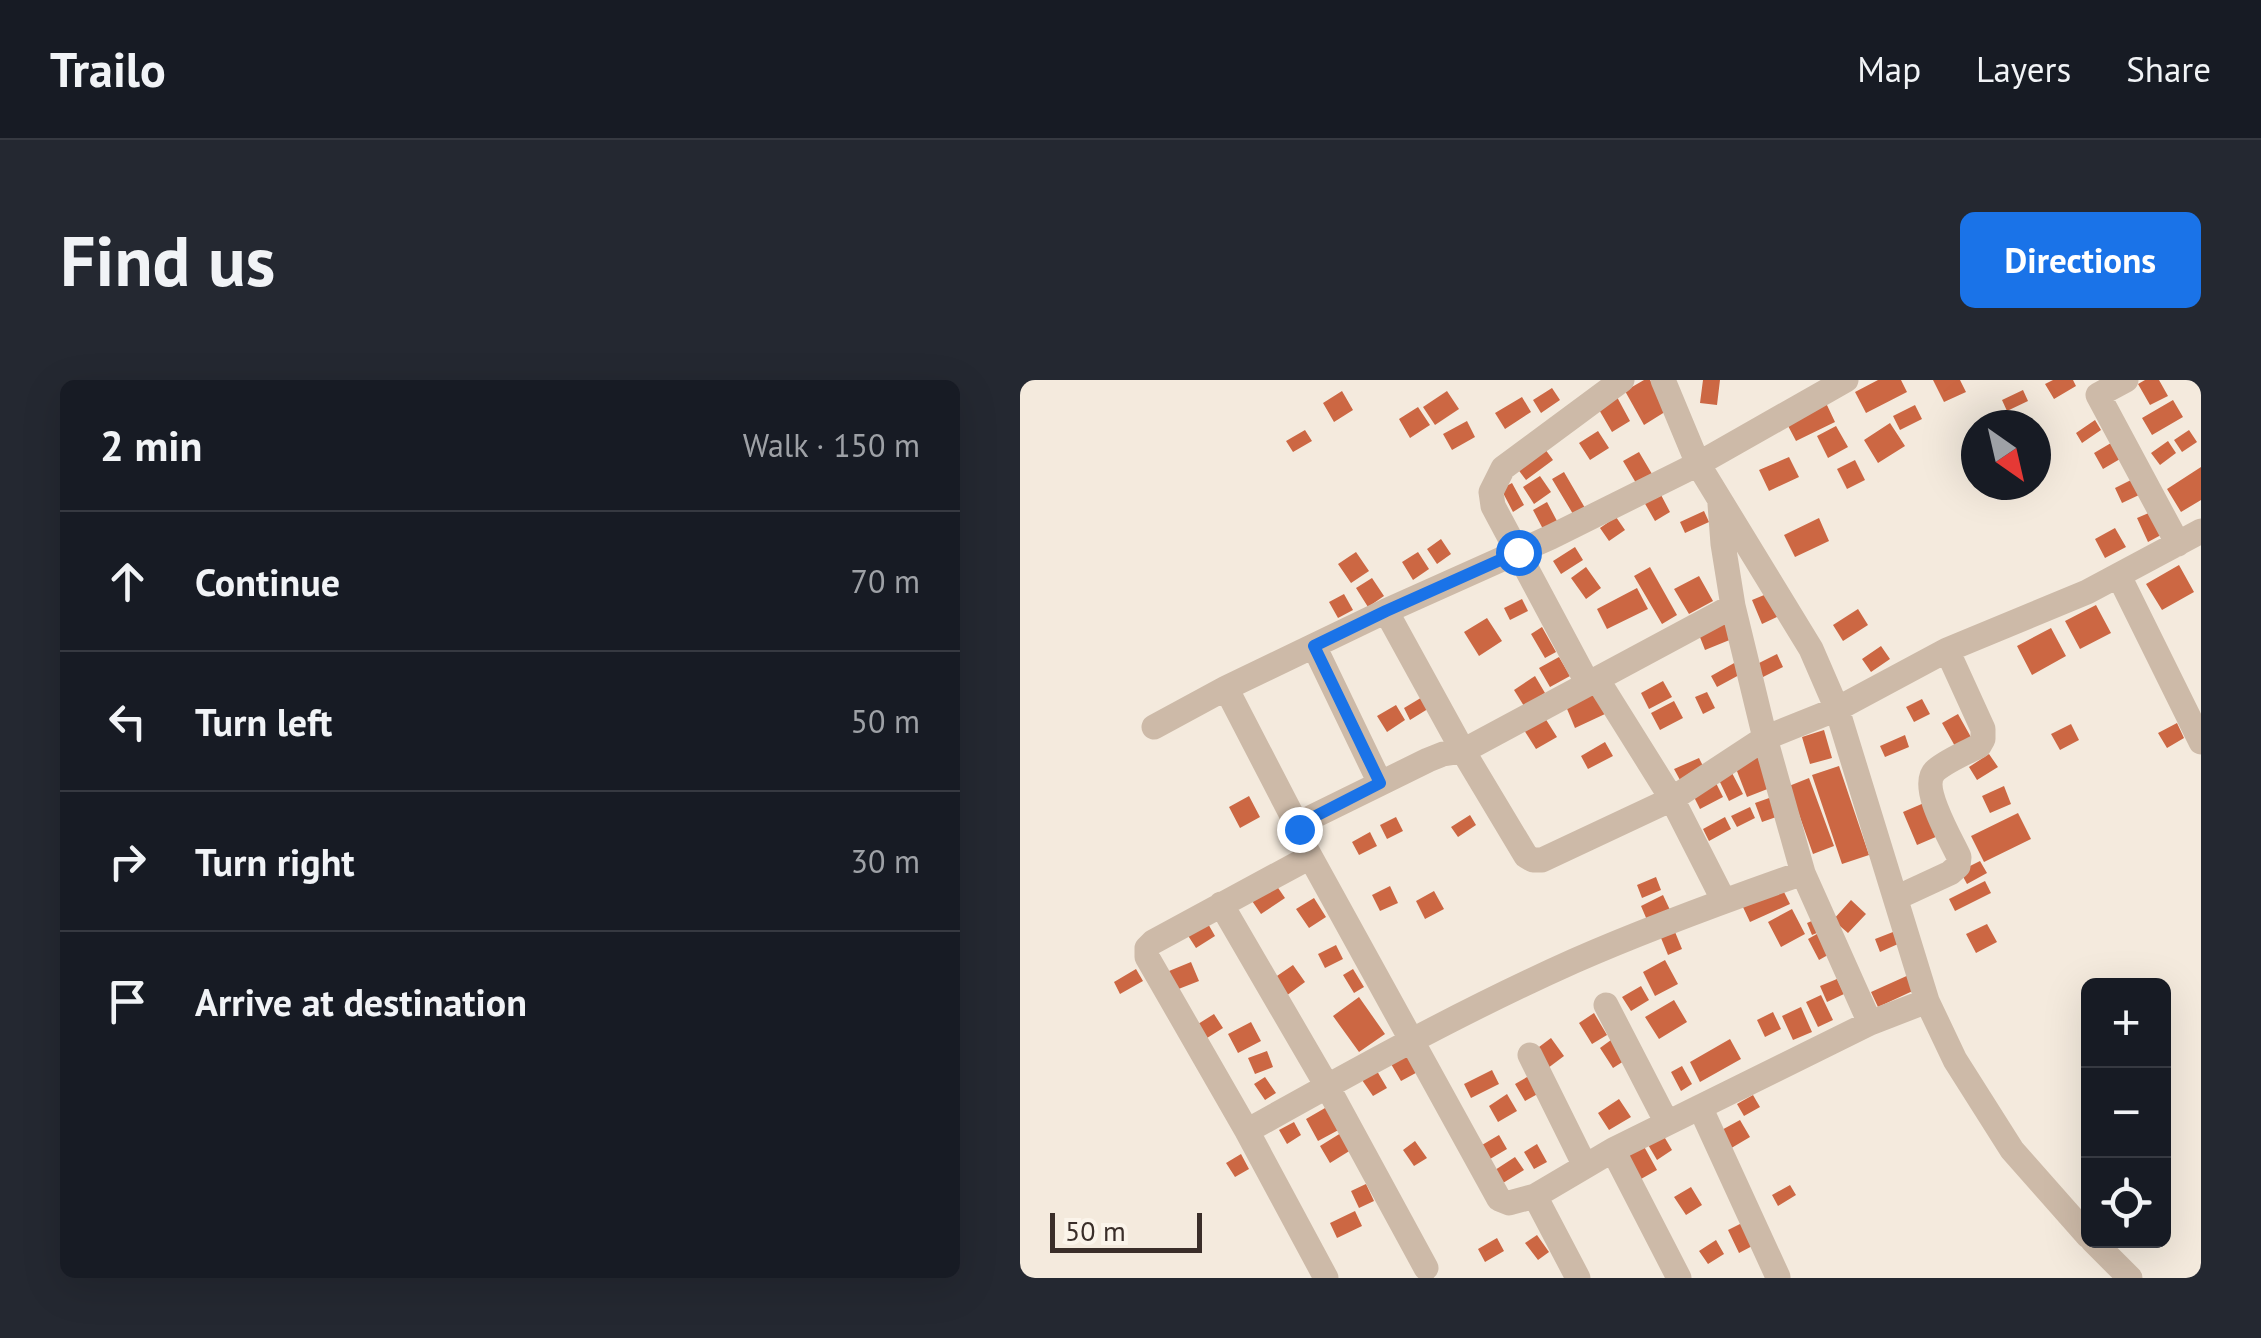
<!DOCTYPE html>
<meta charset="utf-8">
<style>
body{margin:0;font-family:"PT Sans",sans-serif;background:#242831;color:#f1f3f6}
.controls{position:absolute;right:30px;bottom:30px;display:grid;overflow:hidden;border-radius:15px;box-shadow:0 10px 40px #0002}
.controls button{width:90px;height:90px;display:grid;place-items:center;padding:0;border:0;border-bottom:2px solid #363941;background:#171b24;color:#f1f3f6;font:50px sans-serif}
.compass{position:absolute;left:941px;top:30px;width:90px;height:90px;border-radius:50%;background:#171b24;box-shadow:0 10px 40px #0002;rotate:146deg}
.scale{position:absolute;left:30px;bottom:25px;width:152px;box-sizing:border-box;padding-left:10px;border:5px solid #3a2e29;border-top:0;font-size:28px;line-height:35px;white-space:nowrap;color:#3a2e29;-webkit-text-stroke:8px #fbf4ea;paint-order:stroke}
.stop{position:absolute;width:30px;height:30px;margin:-22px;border:8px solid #1a73e8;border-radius:50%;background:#fff}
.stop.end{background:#1a73e8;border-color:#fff;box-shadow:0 2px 10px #0008}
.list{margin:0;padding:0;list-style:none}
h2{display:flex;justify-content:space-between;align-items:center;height:130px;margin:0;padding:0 40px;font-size:42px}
h2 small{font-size:32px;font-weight:400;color:#9ea1a6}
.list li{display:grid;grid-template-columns:65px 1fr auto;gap:30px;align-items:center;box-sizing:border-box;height:140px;padding:0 40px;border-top:2px solid #363941}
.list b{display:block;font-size:38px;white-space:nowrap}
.list em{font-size:32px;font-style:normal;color:#9ea1a6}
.icon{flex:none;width:55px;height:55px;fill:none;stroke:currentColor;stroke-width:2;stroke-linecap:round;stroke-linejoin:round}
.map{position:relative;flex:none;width:1181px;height:898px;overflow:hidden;border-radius:15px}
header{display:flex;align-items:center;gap:60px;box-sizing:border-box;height:140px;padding:0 50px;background:#171b24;border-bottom:2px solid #363941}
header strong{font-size:48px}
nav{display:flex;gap:55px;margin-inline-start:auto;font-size:35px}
.intro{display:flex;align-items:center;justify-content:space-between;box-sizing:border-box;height:240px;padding:0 60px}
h1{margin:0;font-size:70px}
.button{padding:25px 45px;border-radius:15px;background:#1a73e8;color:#fff;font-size:35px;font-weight:700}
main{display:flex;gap:60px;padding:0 60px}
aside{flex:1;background:#171b24;border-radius:15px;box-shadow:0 10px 40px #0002}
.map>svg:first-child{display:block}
.building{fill:#cc6743}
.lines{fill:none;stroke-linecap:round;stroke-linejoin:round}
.minor{stroke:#cdbaa8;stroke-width:25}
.route{stroke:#1a73e8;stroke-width:12}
</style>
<header>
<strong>Trailo</strong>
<nav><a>Map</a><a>Layers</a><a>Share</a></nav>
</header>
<div class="intro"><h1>Find us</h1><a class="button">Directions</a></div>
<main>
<aside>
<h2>2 min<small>Walk · 150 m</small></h2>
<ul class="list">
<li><svg class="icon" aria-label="ahead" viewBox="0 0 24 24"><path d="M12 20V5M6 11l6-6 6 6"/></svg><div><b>Continue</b></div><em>70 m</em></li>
<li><svg class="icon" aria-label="left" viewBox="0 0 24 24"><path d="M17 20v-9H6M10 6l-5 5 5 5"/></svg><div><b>Turn left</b></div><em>50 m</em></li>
<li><svg class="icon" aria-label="right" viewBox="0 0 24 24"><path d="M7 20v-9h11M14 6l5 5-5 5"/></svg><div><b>Turn right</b></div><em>30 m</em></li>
<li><svg class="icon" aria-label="arrive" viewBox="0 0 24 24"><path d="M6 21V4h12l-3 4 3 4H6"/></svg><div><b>Arrive at destination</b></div></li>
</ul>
</aside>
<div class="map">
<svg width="1181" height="898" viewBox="0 0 1181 898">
<rect width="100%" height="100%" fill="#f4eadd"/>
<path class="building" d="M624 0H630L648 30 624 45 605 11Z
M683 0H700L697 25 680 23Z
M858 0H881L887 12 846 33 835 12Z
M913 0H940L946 12 924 22Z
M1033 0H1053L1056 6 1034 19 1025 4Z
M1125 0H1139L1148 16 1130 25 1118 4Z
M532 8 540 20 521 33 513 20Z
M1003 10 1008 21 987 31 982 20Z
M322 11 333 30 314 42 303 23Z
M427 11 439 29 415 45 403 27Z
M502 17 511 32 485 49 475 33Z
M597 17 610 41 592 52 578 28Z
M1153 20 1163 37 1132 55 1122 38Z
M806 23 815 42 776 61 766 42Z
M895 25 902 39 880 50 873 36Z
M398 27 410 45 390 58 379 39Z
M1075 40 1081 50 1062 63 1056 53Z
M447 41 455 57 432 70 423 54Z
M870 43 885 66 858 83 844 60Z
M816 46 828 67 808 78 797 56Z
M285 50 292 61 273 72 266 61Z
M1169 50 1177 62 1162 72 1154 60Z
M578 51 589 68 570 80 559 63Z
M1148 61 1156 73 1140 85 1131 73Z
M1091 63 1100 79 1083 89 1074 73Z
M525 69 533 80 506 100 497 88Z
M619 72 632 94 616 103 603 81Z
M769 77 779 97 749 111 739 90Z
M835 80 845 100 827 109 817 89Z
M1181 87V120L1161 132 1147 109Z
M544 92 565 128 553 134 532 99Z
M520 96 531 112 514 124 503 107Z
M1111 100 1119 115 1102 123 1095 108Z
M492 103 504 125 493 132 481 109Z
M640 113 650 132 635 141 624 122Z
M527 122 537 141 523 149 513 130Z
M684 131 689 142 665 153 660 142Z
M1131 132 1141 155 1128 162 1117 138Z
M596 137 605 150 589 161 580 148Z
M799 138 809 161 775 177 764 155Z
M1095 148 1106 167 1085 178 1075 159Z
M421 159 431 174 417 184 407 169Z
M555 167 563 180 541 194 533 181Z
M336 172 349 191 331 203 318 184Z
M398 172 409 189 393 200 382 182Z
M1159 185 1174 212 1142 230 1126 204Z
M566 187 581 208 566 219 551 198Z
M630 187 657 235 642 244 614 196Z
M679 196 693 221 669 234 654 209Z
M352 198 364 216 348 227 336 208Z
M617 208 628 229 587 249 577 229Z
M749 213 759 236 742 244 732 220Z
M324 214 333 230 318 238 309 222Z
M502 219 508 231 490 240 484 228Z
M1076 225 1091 253 1060 269 1045 241Z
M838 229 848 245 823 261 813 245Z
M467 238 482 261 459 276 444 252Z
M706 241 712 259 685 270 678 252Z
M522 247 536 272 525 278 511 254Z
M1031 248 1046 276 1012 295 997 266Z
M861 266 870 279 851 292 842 279Z
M757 274 763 287 743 297 737 284Z
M539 277 550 296 530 307 519 288Z
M716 282 721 294 697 307 691 296Z
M515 296 525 313 504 326 494 310Z
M643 301 652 317 629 329 621 313Z
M574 311 585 334 555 348 545 324Z
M687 312 695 328 683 334 675 317Z
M404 316 411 327 390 340 384 328Z
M902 319 910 334 894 342 886 327Z
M654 321 663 338 640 350 631 333Z
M376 325 385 340 367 352 357 336Z
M938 334 952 359 936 368 922 343Z
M525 338 537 357 516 369 504 350Z
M1157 343 1164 358 1147 368 1138 353Z
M1051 344 1059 360 1040 370 1031 354Z
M804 350 812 378 790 384 782 357Z
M885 355 889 367 865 377 860 366Z
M585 362 593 376 568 389 561 376Z
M969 374 978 387 957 400 949 387Z
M738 377 750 408 727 417 715 386Z
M679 378 684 388 660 400 654 389Z
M819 386 849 475 822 484 792 395Z
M712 393 723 414 709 421 699 400Z
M789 398 814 466 793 474 769 406Z
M694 399 703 417 680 429 671 411Z
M984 406 991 424 970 433 962 416Z
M229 416 240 437 220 448 209 427Z
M752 417 759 436 742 442 735 423Z
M904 423 918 456 897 465 883 432Z
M730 427 735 438 717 447 711 436Z
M998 433 1011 459 964 482 951 456Z
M450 435 456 445 438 457 431 447Z
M376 437 383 451 367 459 360 445Z
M705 437 711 449 689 461 683 449Z
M350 452 357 466 339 475 332 462Z
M960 481 967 493 947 504 940 491Z
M636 497 641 510 622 518 617 505Z
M965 501 971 513 935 531 929 519Z
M254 502 265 518 241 534 230 518Z
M370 506 378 523 360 531 352 515Z
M761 506 770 524 730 542 722 525Z
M414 511 424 529 405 539 396 521Z
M643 515 650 530 627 540 621 526Z
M294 518 306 537 289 548 276 529Z
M831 520 846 534 828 553 813 540Z
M772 529 785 554 761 567 748 542Z
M799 538 815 571 799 580 788 559 804 550 792 555 787 543Z
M187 542 195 556 176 568 167 554Z
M967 544 977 562 956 573 946 554Z
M653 547 662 569 648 575 639 553Z
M873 552 878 564 860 572 855 559Z
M316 565 323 579 305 588 298 574Z
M645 580 658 604 635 616 623 592Z
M171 582 179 601 156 610 149 591Z
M273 585 285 602 266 616 254 598Z
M116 589 123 601 100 614 94 602Z
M333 589 344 607 334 613 323 595Z
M891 594 897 609 858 627 851 612Z
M817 599 824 614 807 622 800 606Z
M621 606 629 620 611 631 602 617Z
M801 615 813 640 798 647 786 622Z
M339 617 365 654 339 672 313 636Z
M654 620 667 642 639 659 625 637Z
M781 627 792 652 773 660 762 636Z
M753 632 761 649 745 657 737 640Z
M574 633 587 655 572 664 559 643Z
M194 634 203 648 187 658 178 644Z
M231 642 241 661 218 673 208 654Z
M531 658 544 676 528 688 515 670Z
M710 659 721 679 680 702 670 682Z
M591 660 604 681 593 688 580 668Z
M247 671 253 687 235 694 228 678Z
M396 671 405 688 381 701 371 684Z
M662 686 672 704 661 711 651 692Z
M472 690 479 704 451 718 444 704Z
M357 691 367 708 353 716 342 700Z
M514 693 523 711 505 721 495 704Z
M245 697 256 713 245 720 234 704Z
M487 714 497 731 478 742 469 726Z
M733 715 740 727 724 736 717 724Z
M599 719 611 737 589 750 578 733Z
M312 724 324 747 298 761 286 739Z
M720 740 730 757 708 770 698 752Z
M274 742 281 755 267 764 259 750Z
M321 753 331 770 310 783 300 766Z
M642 753 652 770 637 780 627 763Z
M479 755 487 769 470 779 462 765Z
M395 761 407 778 394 786 383 770Z
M621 761 637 790 621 799 605 769Z
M517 764 527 782 514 789 504 772Z
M221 774 229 789 215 797 206 783Z
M495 777 504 790 483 803 475 790Z
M346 804 354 821 339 828 331 811Z
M770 805 776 815 758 826 752 815Z
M671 807 682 825 666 835 654 817Z
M335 831 342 846 317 858 310 843Z
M724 842 736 864 719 873 708 850Z
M517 855 529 872 518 880 505 863Z
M477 858 484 871 465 882 458 869Z
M696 860 704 874 688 884 679 871Z"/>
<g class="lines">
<path class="minor" d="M643 0 678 84 791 269 817 329 907 621 935 680 992 770 1068 856
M1106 0 1078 15 1158 164
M700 124 703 164 713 226 745 358 783 493 850 643
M1099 196 1181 362
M713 226 443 371 423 374 408 380 284 441 279 449 280 458 479 819 489 823 515 816 593 770 850 643 907 621
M366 231 443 371 506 476 513 480H522L652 419 745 358 817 329 927 270 1067 212 1181 151
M294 266 360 403
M577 299 652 419 704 521
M568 304 473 126 471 112 483 88 602 0
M206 308 279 449
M134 347 206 308 366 231 531 157 678 84 826 0
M290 477 133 562 127 568V577L227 751 306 898
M876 518 930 493 938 486 939 477C931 459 898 405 916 390 928 380 945 373 959 366L963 359V349L927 270
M201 524 307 706 406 888
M586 625 647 743
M510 675 565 786
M680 727 758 897
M227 751C334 691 442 631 554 581 629 548 706 520 783 493
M593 770 659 898
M515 816 558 898
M1073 861 1110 898"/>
</g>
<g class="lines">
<path class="route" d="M279 449 284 442 360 403 294 266 366 231 498 172"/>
</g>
</svg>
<div class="controls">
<button>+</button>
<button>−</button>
<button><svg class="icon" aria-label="locate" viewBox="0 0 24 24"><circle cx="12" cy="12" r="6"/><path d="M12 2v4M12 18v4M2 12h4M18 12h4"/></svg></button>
</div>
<svg class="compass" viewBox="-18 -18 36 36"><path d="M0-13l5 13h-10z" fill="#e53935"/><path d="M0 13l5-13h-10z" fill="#9ea1a6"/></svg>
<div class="scale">50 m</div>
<div class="stop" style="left:498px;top:172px"></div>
<div class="stop end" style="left:279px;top:449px"></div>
</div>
</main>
